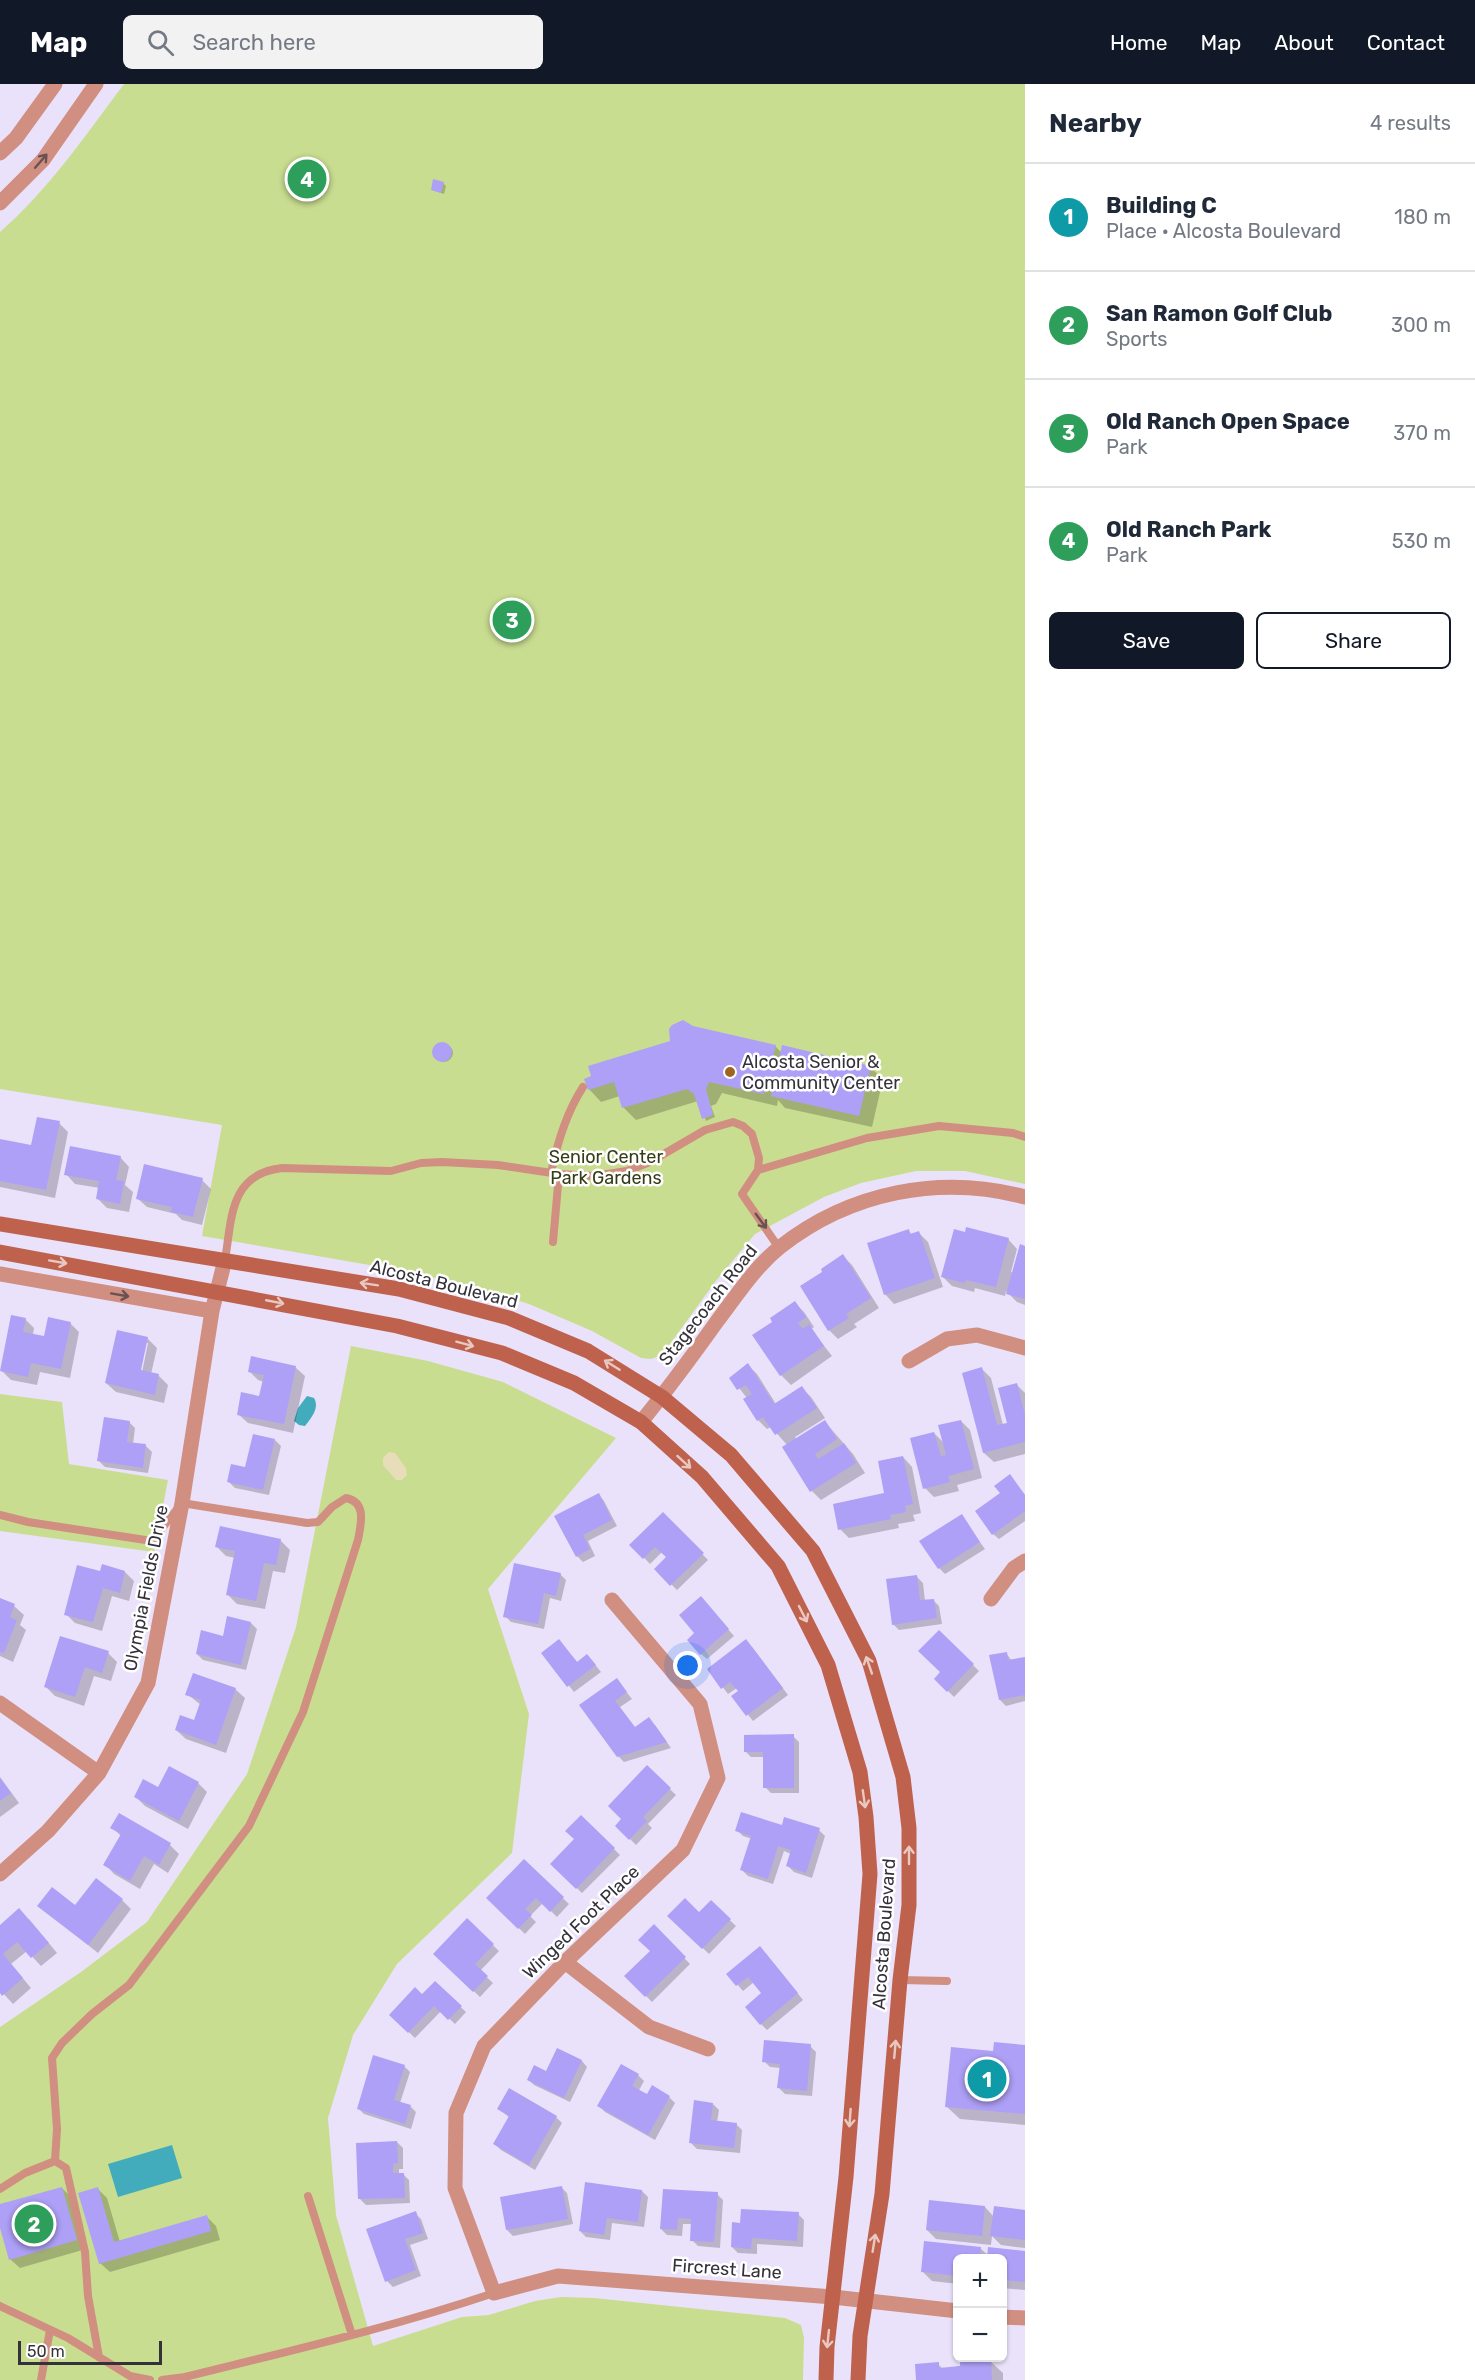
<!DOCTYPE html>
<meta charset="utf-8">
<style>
body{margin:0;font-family:Rubik,sans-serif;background:#f2f2f3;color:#1f2937}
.controls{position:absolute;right:18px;bottom:18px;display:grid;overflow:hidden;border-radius:9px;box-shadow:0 2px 4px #0004}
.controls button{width:54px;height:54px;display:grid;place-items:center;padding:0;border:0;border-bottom:2px solid #e0e1e3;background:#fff;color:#1f2937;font:30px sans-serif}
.scale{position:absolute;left:18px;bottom:15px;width:144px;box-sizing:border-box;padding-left:6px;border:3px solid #34313a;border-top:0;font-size:16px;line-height:21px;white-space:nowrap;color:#34313a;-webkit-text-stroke:4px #fff;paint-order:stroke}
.you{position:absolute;left:688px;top:1582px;width:21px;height:21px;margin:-15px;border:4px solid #fff;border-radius:50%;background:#1a73e8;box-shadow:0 0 0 9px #1a73e833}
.badge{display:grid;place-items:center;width:39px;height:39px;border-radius:50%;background:#111827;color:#fff;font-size:20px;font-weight:700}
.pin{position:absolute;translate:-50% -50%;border:3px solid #fff;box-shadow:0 2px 6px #0006}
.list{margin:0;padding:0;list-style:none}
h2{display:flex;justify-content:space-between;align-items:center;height:78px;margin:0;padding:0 24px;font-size:26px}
h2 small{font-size:20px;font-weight:400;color:#747a83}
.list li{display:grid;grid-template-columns:39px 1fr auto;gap:18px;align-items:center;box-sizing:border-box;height:108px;padding:0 24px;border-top:2px solid #e0e1e3}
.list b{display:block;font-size:22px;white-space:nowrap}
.list p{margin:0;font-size:20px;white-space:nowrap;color:#747a83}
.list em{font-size:20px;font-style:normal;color:#747a83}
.actions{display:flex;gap:12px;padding:18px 24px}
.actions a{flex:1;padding:14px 0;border:2px solid #111827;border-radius:9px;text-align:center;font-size:21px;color:#111827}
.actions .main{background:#111827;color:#fff}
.icon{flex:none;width:33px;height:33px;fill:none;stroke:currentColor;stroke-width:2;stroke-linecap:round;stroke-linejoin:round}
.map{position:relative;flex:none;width:1025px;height:2296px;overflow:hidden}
header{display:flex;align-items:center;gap:36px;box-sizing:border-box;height:84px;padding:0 30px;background:#111827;color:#fff}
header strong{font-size:28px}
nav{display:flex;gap:33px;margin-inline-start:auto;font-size:21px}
.search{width:420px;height:54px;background:#f2f2f3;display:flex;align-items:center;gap:15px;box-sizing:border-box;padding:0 21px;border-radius:9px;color:#747a83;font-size:22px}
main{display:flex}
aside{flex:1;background:#fff}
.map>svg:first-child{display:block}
.green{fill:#c9dd90}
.sand{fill:#e7ddb8}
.water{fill:#42abbc}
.shadow{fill:#0003;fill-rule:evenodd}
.building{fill:#aea0f6}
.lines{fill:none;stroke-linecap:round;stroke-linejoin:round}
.service{stroke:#d08f80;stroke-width:8}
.minor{stroke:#d08f80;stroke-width:15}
.tertiary{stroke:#d08f80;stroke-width:15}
.secondary{stroke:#bf624d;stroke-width:15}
.oneway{stroke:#6b5252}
.oneway2{stroke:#e9c8c1}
.poi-dot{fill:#9d6521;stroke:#fff;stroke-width:2}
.labels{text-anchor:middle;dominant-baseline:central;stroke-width:5;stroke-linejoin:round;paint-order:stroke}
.poi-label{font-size:18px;fill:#34313a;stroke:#fff;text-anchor:start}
.park-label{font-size:18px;fill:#343d15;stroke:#fff}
.street-label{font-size:18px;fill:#34313a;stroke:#fff}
</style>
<header>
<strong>Map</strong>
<div class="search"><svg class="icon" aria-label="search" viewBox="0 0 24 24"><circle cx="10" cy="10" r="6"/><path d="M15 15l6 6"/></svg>Search here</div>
<nav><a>Home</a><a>Map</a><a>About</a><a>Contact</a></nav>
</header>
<main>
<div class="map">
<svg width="1025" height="2296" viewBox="0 0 1025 2296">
<rect width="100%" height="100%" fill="#eae2fa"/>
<path class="green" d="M124 0H1025V1100L965 1087H916L861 1099 824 1113 755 1150 715 1198 662 1271 651 1275 641 1274 592 1247 529 1220 471 1202 404 1187 202 1152 222 1041 0 1005V148C49 105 85 52 124 0Z
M351 1262 428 1277 503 1298 616 1354 488 1505 529 1630 512 1769 397 1880 353 1951 328 2034 336 2131 373 2262 462 2233 489 2231 535 2217 561 2213 594 2214 785 2234 801 2241 804 2254 803 2296H0V1943L81 1888 147 1838 247 1690 296 1543Z
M0 1310 62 1318 69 1380 168 1396 154 1468 0 1447Z"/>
<path class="sand" d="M389 1368 395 1369 406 1384 407 1391 402 1396H396L383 1381V1374Z"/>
<path class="water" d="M307 1312 314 1314C320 1324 311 1334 305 1342L299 1341 294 1337 298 1324Z
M172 2061 182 2094 118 2113 108 2080Z"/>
<path class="shadow" d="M443 99 446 102 444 110 432 106Z
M693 944 775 962 782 969 870 983 883 995 872 1043 785 1024 778 1016 777 1022 722 1009 716 1020 711 1022 715 1033 706 1037 698 1017 636 1036 624 1024 620 1012 601 1018 589 1005Z
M435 969a9 9 0 1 1 18 0a9 9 0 1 1-18 0Z
M59 1039 68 1048 55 1114 0 1103V1056L33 1063Z
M120 1073 129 1083 125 1101 133 1108 129 1128 107 1124 98 1115 100 1104 75 1100 66 1090Z
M202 1096 211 1105 202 1141 182 1136 176 1130 147 1123 137 1114Z
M909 1147 912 1151 919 1149 928 1158 943 1203 894 1220 885 1210Z
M1008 1155 1017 1165 1011 1188 1014 1189 1025 1163V1221L1017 1218 1006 1207 1005 1212 975 1204 974 1208 952 1202 943 1193Z
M843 1172 852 1181 879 1224 854 1240 857 1243 838 1255 829 1246 824 1188Z
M795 1219 804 1228 814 1243 811 1245 832 1272 791 1301 781 1291 754 1252 774 1238Z
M25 1235 34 1244 33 1251 45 1254 70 1239 79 1248 70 1294 40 1288 37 1301 11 1296 2 1287Z
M147 1254 157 1264 151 1290 158 1291 168 1301 164 1319 116 1308 106 1299ZM145 1259H148L141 1293H138Z
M747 1280 757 1290 776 1320 802 1304 811 1313 825 1334 795 1353 797 1356 825 1338 853 1370 865 1389 821 1416 812 1407 784 1364 788 1362 771 1343 767 1345 758 1336 747 1314 731 1294Z
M295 1283 305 1292 293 1349 248 1339 238 1330 260 1314 264 1298 258 1296 249 1287Z
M982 1285 991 1294 1003 1341 1009 1340 1017 1301 1025 1309V1370L994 1378 984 1369Z
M961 1337 970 1346 982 1394 957 1401 959 1407 934 1413 925 1404 934 1349 945 1360Z
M129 1338 135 1344 133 1360 146 1362 152 1368 148 1389 105 1383 99 1377Z
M275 1356 281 1362 269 1411 235 1404 229 1398 247 1385Z
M903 1373 912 1383 921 1429 913 1431 915 1437 898 1440 899 1444 849 1454 840 1445 886 1410Z
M1010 1392 1025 1411V1437L999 1455 993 1450 1002 1410Z
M599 1411 604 1417 617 1442 588 1457 595 1472 583 1478 577 1472 556 1432Z
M663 1430 708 1476 677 1506 656 1485 668 1473 662 1468 650 1480 632 1461Z
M961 1432 985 1465 945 1490 939 1484Z
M280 1456 290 1466 285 1489 273 1487 265 1525 237 1520 227 1510 235 1474 226 1472 217 1463Z
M125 1488 134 1497 129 1517 112 1512 102 1547 75 1539 66 1530 101 1489Z
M560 1490 566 1496 561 1517 550 1514 544 1545 511 1538 505 1532Z
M917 1493 923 1499 925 1517 933 1516 939 1522 942 1540 899 1546 893 1540Z
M0 1516 14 1522 24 1531 20 1541 26 1546 13 1578 0 1572Z
M706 1520 734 1552 707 1575 701 1570 696 1549Z
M251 1539 257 1545 246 1586 203 1576 197 1570Z
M939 1548 979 1587 954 1613 936 1595 942 1588Z
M559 1557 578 1579 593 1578 601 1588 574 1608 543 1569Z
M752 1563 788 1611 753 1637 733 1612 740 1607 737 1604 728 1610 709 1585Z
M108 1569 117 1578 111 1597 94 1592 84 1622 55 1612 46 1603Z
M1006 1569 1012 1577 1025 1574V1617L1006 1622 1000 1616Z
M617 1596 632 1615 620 1623 636 1645 655 1641 671 1664 624 1678 618 1672 581 1622Z
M235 1605 245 1614 226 1669 186 1655 176 1646 195 1638 201 1621 187 1610Z
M793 1652 799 1658V1709H771L765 1703V1673H751L745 1667Z
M647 1683 676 1711 648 1740 652 1744 636 1761 617 1742 623 1735Z
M0 1693 19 1719 0 1733Z
M198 1699 207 1708 188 1745 145 1722 136 1713 159 1705Z
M119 1731 170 1761 179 1770 168 1789 154 1780 140 1805 114 1790 105 1780 121 1752 112 1743Z
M582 1733 620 1771 582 1809 552 1780 576 1755Z
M783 1743 819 1746 825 1752 812 1794 794 1788 788 1782 791 1770 784 1767 773 1800 748 1792 742 1786 752 1755 743 1752 737 1746Z
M524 1777 569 1820 557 1833 543 1819 530 1832 536 1838 525 1850 488 1814Z
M122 1816 131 1825 98 1869 39 1822 75 1823Z
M711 1818 736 1842 709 1870 670 1832 699 1830Z
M29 1835 57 1869 41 1882 27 1867 11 1880 31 1904 13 1920 0 1906V1843Z
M467 1836 499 1867 480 1887 493 1899 480 1913 435 1870Z
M654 1842 690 1880 652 1918 626 1892 652 1867Z
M766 1870 803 1916 767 1946 761 1940 763 1909 754 1898 743 1907 728 1890Z
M435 1899 466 1928 455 1940 441 1927 415 1954 391 1931 422 1912Z
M810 1962 816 1968 812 2012 785 2010 779 2004 781 1984 770 1983 764 1977Z
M1025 1962V2041L960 2035 947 2023 995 1969Z
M582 1977 587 1983 570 2018 534 2001 528 1995Z
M404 1982 410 1988 400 2019 410 2022 416 2028 411 2045 364 2030 358 2024Z
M638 1991 644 1997 638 2008 647 2012 669 2013 675 2019 655 2056 605 2028 599 2022Z
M510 2006 556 2033 562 2039 535 2086 501 2066 495 2060 510 2034 499 2025Z
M713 2020 719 2026 717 2038 736 2040 742 2046 740 2069 697 2065 691 2059Z
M397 2058 403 2064V2085H399V2090H403L409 2096 410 2119 366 2121 360 2115Z
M561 2103 567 2109 573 2140 513 2152 507 2146Z
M62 2104 71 2113 86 2165 20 2184 10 2175 0 2139V2122Z
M98 2105 107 2114 120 2158 206 2132 216 2142 220 2156 110 2188 100 2179Z
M664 2106 717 2110 723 2116 720 2164 698 2162 692 2156 693 2140H683L682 2152 667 2151 661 2145Z
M642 2107 648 2113 644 2143 612 2139 610 2156 586 2153 580 2147Z
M985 2123 994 2133 1025 2127V2164L1001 2161 992 2152 991 2161 936 2155 927 2146Z
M415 2129 421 2135 428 2155 410 2161 421 2192 393 2203 387 2197Z
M798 2130 804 2136 803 2163 757 2160V2170L738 2169 732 2163 742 2141Z
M980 2164 989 2172 1025 2168V2206L1002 2204V2174H958V2200L932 2197 923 2188Z
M990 2277 1003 2289V2296H917L938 2280 943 2285Z"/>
<path class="building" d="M433 95 444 98 441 109 431 106Z
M683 936 693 942 776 961 773 973 779 975 782 961 871 982 859 1032 771 1012 774 1000 767 998 764 1010 709 998 706 1005 713 1031 702 1035 694 1010 687 1005 622 1024 614 998 588 1006 584 995 591 992 588 982 670 957 669 945 672 941Z
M432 968a10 10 0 1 1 20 0a10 10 0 1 1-20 0Z
M37 1033 60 1037 46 1106 0 1097V1055L31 1061Z
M70 1062 121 1072 116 1096 124 1097 120 1120 96 1115 99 1097 64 1091Z
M144 1080 203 1094 193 1133 171 1128 172 1123 136 1115Z
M966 1143 1009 1154 996 1203 966 1196 964 1199 941 1193 954 1145 965 1148Z
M909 1145 910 1150 919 1147 935 1194 884 1211 867 1159Z
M1020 1160 1025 1162V1215L1006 1210Z
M843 1170 871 1214 846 1230 849 1234 828 1247 800 1202 822 1188 821 1185Z
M795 1217 806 1233 798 1239 803 1245 809 1240 824 1262 780 1292 752 1251 772 1238 770 1234Z
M11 1231 26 1234 23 1248 44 1252 48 1233 71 1238 61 1285 31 1279 28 1293 0 1287Z
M117 1246 148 1253 141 1286 159 1290 155 1311 105 1299Z
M251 1272 296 1282 284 1340 237 1331 241 1308 259 1312 264 1291 248 1288Z
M748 1279 774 1320 802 1302 817 1324 775 1351 763 1333 757 1337 743 1315 752 1310 746 1301 737 1306 729 1294Z
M982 1283 997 1341 1007 1339 998 1304 1017 1299 1025 1331V1358L983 1369 962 1289Z
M104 1333 130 1337 127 1358 146 1360 143 1384 97 1377Z
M825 1336 837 1355 815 1370 818 1375 844 1359 856 1379 810 1408 782 1363Z
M961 1336 974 1385 948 1392 950 1398 923 1405 910 1354 934 1348 941 1372 946 1371 938 1341Z
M253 1350 275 1355 263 1406 227 1398 231 1380 245 1383Z
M903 1372 913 1420 905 1422 906 1428 890 1431 891 1435 838 1446 833 1420 884 1409 878 1377Z
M1010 1390 1025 1411V1427L992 1451 975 1427 1000 1409 994 1402Z
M599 1409 612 1436 583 1451 590 1465 576 1473 554 1432Z
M663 1428 704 1469 670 1502 654 1485 666 1473 655 1463 643 1475 629 1461Z
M962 1430 980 1458 938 1485 919 1457Z
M220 1442 281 1455 276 1481 264 1479 256 1517 226 1511 235 1467 215 1463Z
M514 1479 561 1489 556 1512 544 1509 538 1540 503 1533Z
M102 1480 125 1487 120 1509 103 1504 93 1538 64 1531 77 1481 100 1487Z
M917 1491 920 1516 934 1515 937 1534 892 1541 886 1495Z
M701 1512 729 1545 700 1571 687 1556 694 1549 679 1531Z
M0 1514 15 1520 10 1533 17 1536 4 1569 0 1568Z
M227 1532 251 1538 241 1581 196 1570 201 1546 223 1552Z
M939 1546 974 1580 947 1608 934 1595 940 1588 918 1567Z
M60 1552 109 1567 102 1589 85 1583 75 1613 44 1603Z
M559 1555 577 1578 587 1570 596 1581 567 1603 541 1569Z
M746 1555 783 1604 746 1632 731 1612 738 1607 730 1598 721 1605 707 1585Z
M1007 1568 1008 1576 1025 1573V1611L999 1616 989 1571Z
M193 1589 236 1604 216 1661 175 1646 180 1631 194 1636 201 1616 185 1611Z
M617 1594 627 1608 615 1617 635 1643 649 1633 667 1658 617 1673 579 1621Z
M794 1650V1704H763V1668H744V1651Z
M647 1681 671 1704 643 1733 647 1737 629 1756 615 1742 621 1735 608 1722Z
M169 1682 199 1698 179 1737 134 1713 143 1695 158 1703Z
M0 1694 11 1709 0 1717Z
M741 1728 782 1741 784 1733 820 1744 806 1789 786 1782 791 1766 778 1762 768 1795 740 1786 751 1752 735 1747Z
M119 1729 171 1759 159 1781 144 1772 130 1797 103 1781 121 1750 110 1744Z
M581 1731 615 1764 576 1805 550 1780 574 1755 565 1747Z
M524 1775 564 1813 550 1828 536 1814 525 1825 532 1831 518 1845 486 1814Z
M96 1794 123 1815 88 1861 37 1822 52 1803 75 1821Z
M685 1814 699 1828 711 1816 731 1835 702 1865 667 1832Z
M19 1824 49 1859 31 1874 17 1858 3 1870 23 1894 2 1912 0 1909V1841Z
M467 1834 494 1860 475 1880 488 1892 473 1908 433 1870Z
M654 1840 686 1873 645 1913 624 1892 650 1867 638 1856Z
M760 1862 798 1909 760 1941 745 1923 761 1909 748 1893 736 1902 726 1890Z
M435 1897 462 1922 448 1936 434 1922 408 1949 389 1931 415 1903 422 1910Z
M764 1956 811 1960 807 2007 777 2004 780 1980 762 1978Z
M994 1958 1025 1961V2030L945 2023 951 1963 993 1967Z
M557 1964 582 1976 564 2014 527 1996 534 1981 546 1987Z
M373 1971 405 1981 394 2016 411 2021 405 2040 357 2025Z
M621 1980 639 1990 632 2002 647 2010 652 2001 670 2012 648 2051 597 2022Z
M509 2004 557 2032 529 2081 493 2060 509 2032 497 2025Z
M694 2016 713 2019 711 2036 737 2039 734 2064 689 2059Z
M397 2057 398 2079 393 2080V2089H404L405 2114 358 2115 356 2059Z
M585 2098 642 2106 638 2138 607 2134 604 2151 579 2147Z
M562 2102 568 2135 506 2146 500 2113Z
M62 2103 77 2156 9 2176 0 2144V2120Z
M98 2103 114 2158 207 2131 211 2147 99 2180 78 2109Z
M663 2105 718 2108 714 2158 690 2157 691 2135 678 2134 677 2146 660 2145Z
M929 2116 985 2122 982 2152 926 2146Z
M994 2122 1025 2126V2156L990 2152Z
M741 2125 799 2128 797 2157 752 2154 751 2165 731 2163 732 2138 740 2139Z
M416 2127 423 2149 405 2155 416 2186 385 2198 366 2145Z
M924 2157 981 2163 980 2174H958V2192L921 2188Z
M988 2163 1025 2167V2198L1002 2196V2174H987Z
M991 2275 992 2296H916L915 2280 939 2278V2284L960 2282V2278Z"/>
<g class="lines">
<path class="service" d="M758 1086 867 1054 939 1042 1013 1049 1025 1053
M551 1089C557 1060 566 1029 583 1003
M553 1158 559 1090
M225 1176C232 1135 229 1090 282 1084L391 1087 421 1079 442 1078 498 1081 559 1090 594 1092 627 1087 650 1078 705 1046 733 1038 743 1042 752 1050 759 1074 758 1086 742 1110 779 1164
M0 1431 28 1438 152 1457 182 1419 307 1439 318 1438 332 1423 346 1414C367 1418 361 1440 358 1456L303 1628 249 1742 129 1901 92 1930 62 1959 52 1974 57 2045 55 2077
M900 1896 947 1897
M0 2105 25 2089 55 2077 66 2084 85 2168 88 2212 99 2273
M308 2112 352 2251
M0 2222 68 2254 130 2292 150 2296
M41 2296 50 2246
M162 2296 185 2293C289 2267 393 2243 494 2209"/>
<path class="minor" d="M0 1190 212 1227
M909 1277 947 1255 977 1251 1025 1264
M641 1338C668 1305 693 1271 718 1236 737 1211 755 1183 780 1163 850 1108 940 1090 1025 1113
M991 1515 1014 1484 1025 1477
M612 1516 700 1620 718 1694 683 1766 565 1878 484 1962 456 2029 455 2104 494 2209 558 2192 833 2213 958 2227
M0 1619 99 1689
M0 1790 48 1747 99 1689 148 1599 182 1419 212 1227 225 1176
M565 1878 649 1943 708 1965
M1002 2233 1025 2234"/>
<path class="tertiary" d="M0 69 16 54 55 0
M0 119 43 76 96 0"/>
<path class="secondary" d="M0 1140 399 1205 509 1234 588 1267 662 1313 731 1371 813 1467 869 1577 903 1693 909 1744V1821L900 1896 882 2110 860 2252 858 2296
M0 1168 397 1242 502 1269 574 1299 641 1338 702 1393 778 1482 828 1581 860 1688 866 1733 870 1790 846 2093 827 2263 826 2296"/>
</g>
<defs><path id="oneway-shaft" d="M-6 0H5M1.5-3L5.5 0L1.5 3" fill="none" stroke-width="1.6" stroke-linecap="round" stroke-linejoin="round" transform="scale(1.5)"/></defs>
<g class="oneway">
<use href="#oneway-shaft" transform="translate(41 77) rotate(-49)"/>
<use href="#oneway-shaft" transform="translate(761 1137) rotate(54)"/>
<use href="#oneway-shaft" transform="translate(120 1211) rotate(10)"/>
</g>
<g class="oneway2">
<use href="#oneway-shaft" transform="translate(58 1178) rotate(10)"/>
<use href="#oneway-shaft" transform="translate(369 1200) rotate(-171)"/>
<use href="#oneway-shaft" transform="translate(275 1218) rotate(11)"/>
<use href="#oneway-shaft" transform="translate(465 1260) rotate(15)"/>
<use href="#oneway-shaft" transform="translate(612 1281) rotate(-148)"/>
<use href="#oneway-shaft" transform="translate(684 1378) rotate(42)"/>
<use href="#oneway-shaft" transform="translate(803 1530) rotate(63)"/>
<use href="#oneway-shaft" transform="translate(869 1581) rotate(-109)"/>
<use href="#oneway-shaft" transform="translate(864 1715) rotate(82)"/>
<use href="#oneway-shaft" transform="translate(909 1771) rotate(-90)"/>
<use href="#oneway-shaft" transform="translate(895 1965) rotate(-85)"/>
<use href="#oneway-shaft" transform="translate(850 2034) rotate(94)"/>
<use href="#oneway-shaft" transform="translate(874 2159) rotate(-81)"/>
<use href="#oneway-shaft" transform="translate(828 2255) rotate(96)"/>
</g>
<circle class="poi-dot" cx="730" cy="988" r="6"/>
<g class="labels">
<g class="poi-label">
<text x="742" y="978">Alcosta Senior &amp;<tspan x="742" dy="21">Community Center</tspan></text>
</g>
<g class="park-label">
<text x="606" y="1073">Senior Center<tspan x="606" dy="21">Park Gardens</tspan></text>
</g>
<g class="street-label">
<text transform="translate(444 1200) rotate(14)">Alcosta Boulevard</text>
<text transform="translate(708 1221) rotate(-52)">Stagecoach Road</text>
<text transform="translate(146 1504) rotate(-79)">Olympia Fields Drive</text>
<text transform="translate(581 1838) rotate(-44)">Winged Foot Place</text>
<text transform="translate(884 1850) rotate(-86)">Alcosta Boulevard</text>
<text transform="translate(727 2185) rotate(4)">Fircrest Lane</text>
</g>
</g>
</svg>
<div class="controls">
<button>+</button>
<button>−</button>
</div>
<div class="scale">50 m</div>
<div class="you"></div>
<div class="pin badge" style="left:987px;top:1995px;background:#0f9aa8">1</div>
<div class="pin badge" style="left:34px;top:2140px;background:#2e9e5b">2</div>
<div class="pin badge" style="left:512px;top:536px;background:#2e9e5b">3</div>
<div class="pin badge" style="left:307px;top:95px;background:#2e9e5b">4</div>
</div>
<aside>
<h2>Nearby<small>4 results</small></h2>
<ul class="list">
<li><span class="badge" style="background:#0f9aa8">1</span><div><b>Building C</b><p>Place · Alcosta Boulevard</p></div><em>180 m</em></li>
<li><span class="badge" style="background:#2e9e5b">2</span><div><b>San Ramon Golf Club</b><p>Sports</p></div><em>300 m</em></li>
<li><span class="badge" style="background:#2e9e5b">3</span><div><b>Old Ranch Open Space</b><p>Park</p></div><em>370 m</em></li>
<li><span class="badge" style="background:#2e9e5b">4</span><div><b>Old Ranch Park</b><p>Park</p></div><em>530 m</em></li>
</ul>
<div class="actions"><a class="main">Save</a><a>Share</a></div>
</aside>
</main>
